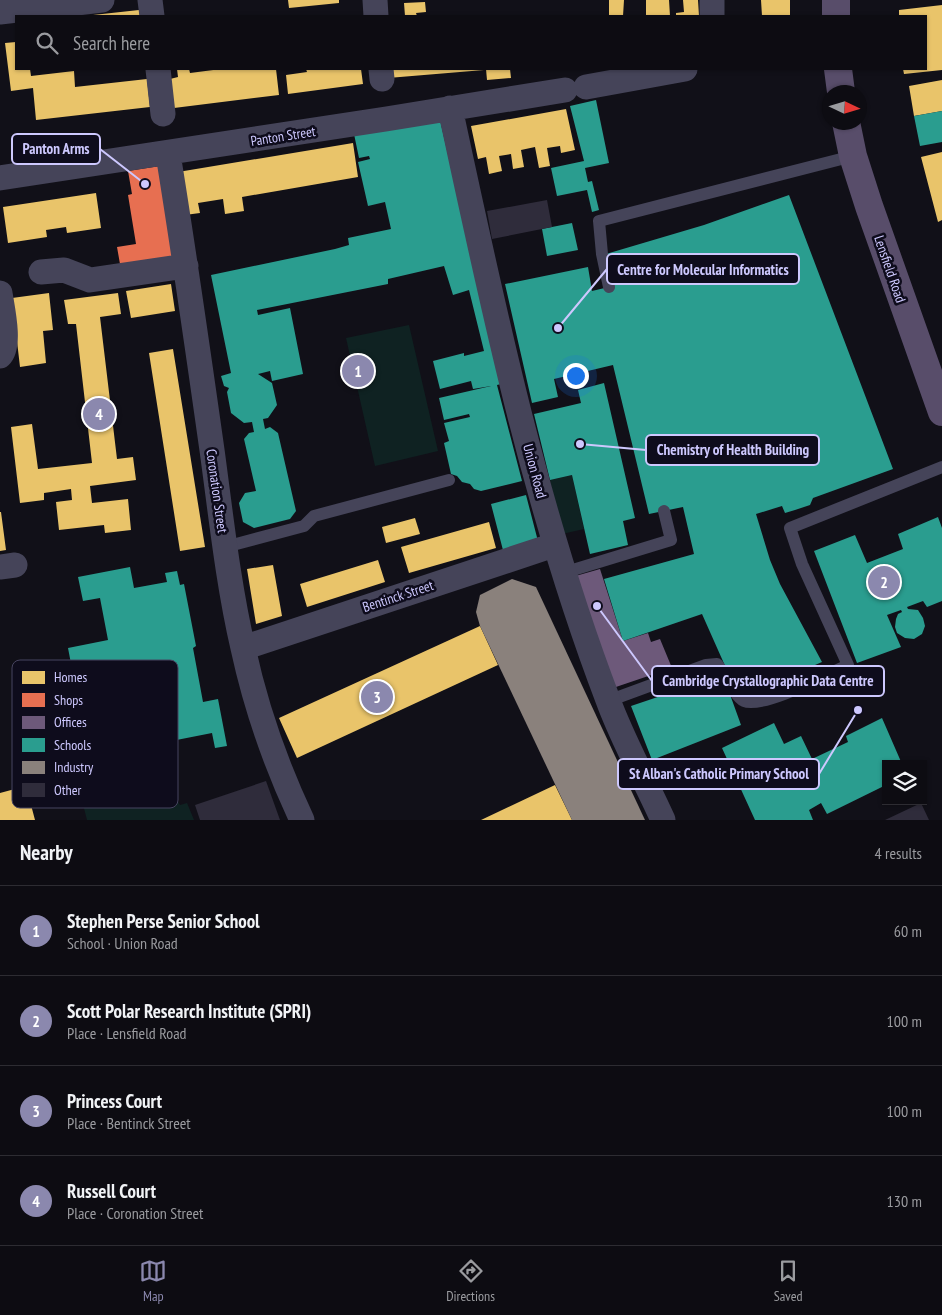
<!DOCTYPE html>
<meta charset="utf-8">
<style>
body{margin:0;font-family:"PT Sans Narrow",sans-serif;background:#1b1a20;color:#f1f3f6}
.controls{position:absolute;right:15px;bottom:15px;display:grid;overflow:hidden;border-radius:0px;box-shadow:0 1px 4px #0004}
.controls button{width:45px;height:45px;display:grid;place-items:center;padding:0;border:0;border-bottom:1px solid #2d2c32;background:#0d0c12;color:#f1f3f6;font:25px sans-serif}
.compass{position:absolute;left:822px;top:85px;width:45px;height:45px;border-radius:50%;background:#0d0c12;box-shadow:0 1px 4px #0004;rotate:94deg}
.you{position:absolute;left:575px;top:375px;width:18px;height:18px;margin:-12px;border:4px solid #fff;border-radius:50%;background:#1a73e8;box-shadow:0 0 0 8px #1a73e833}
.badge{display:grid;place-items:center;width:32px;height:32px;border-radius:50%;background:#8b88ae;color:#fff;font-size:16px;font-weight:700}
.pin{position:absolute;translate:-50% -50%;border:2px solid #fff;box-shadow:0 1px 5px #0006}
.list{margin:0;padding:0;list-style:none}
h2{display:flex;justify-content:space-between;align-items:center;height:65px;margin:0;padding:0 20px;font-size:21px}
h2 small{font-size:16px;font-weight:400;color:#9a9b9f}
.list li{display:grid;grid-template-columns:32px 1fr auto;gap:15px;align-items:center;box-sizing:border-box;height:90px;padding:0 20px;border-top:1px solid #2d2c32}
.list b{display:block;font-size:19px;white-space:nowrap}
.list p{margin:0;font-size:16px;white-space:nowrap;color:#9a9b9f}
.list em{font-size:16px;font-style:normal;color:#9a9b9f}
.icon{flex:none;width:28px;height:28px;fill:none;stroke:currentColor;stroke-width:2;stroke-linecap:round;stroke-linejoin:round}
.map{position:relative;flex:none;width:942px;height:820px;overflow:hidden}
.search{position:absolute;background:#0d0c12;box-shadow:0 1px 4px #0004;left:15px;right:15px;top:15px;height:55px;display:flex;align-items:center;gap:12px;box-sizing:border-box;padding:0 18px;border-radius:0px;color:#9a9b9f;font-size:19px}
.sheet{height:425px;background:#0d0c12}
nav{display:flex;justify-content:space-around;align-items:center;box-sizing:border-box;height:70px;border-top:1px solid #2d2c32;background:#0d0c12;font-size:14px;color:#9a9b9f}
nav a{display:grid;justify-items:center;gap:2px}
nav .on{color:#8b88ae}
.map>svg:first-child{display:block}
.green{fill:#0f2222}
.homes{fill:#e9c46a}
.shops{fill:#e76f51}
.offices{fill:#6d597a}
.schools{fill:#2a9d8f}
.industry{fill:#8a817c}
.building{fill:#2f2c3b}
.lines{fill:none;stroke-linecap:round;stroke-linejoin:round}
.service{stroke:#454459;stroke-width:12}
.minor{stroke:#454459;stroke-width:25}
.primary{stroke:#584d6a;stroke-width:28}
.labels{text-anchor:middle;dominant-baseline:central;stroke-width:5;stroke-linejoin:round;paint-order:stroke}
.street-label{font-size:14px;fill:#cdc8fe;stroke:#0e0c1c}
.key{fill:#0e0c1c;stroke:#474460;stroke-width:1}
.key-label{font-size:14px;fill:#cdc8fe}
.leader{fill:none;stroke:#cdc8fe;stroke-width:2}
.callout-dot{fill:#cdc8fe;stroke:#0e0c1c;stroke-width:2}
.callout{fill:#0e0c1c;stroke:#cdc8fe;stroke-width:2}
.callout-label{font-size:15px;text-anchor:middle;font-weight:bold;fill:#cdc8fe}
</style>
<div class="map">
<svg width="942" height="820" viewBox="0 0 942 820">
<rect width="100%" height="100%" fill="#111018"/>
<path class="green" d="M409 325 438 451 375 466 346 338Z
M572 475 584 529 562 534 550 480Z
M152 756 180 805 187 803 194 820H87L74 769Z"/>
<path class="homes" d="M288 0H339V3L289 8Z
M609 0H624L623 16H609Z
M646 0H669L670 16H646Z
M683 0H698L699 16H676V13L684 12Z
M761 0H790V16H762Z
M425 2 426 12 416 13 417 16H405L404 3Z
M942 5V70L904 74 903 69H926V16H899V10Z
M139 10 140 16H93V15Z
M16 42V69H30L31 76 74 71 75 87 147 79 150 107 36 120 33 88 11 91 5 43Z
M177 69H189L190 73 221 69H276L279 95 174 108 170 79 178 77Z
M306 69H361L363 84 288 94 286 75 307 72Z
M387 69H484V70L388 78Z
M486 69H510L511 78 487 80Z
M942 80V111L914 116 909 86Z
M566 109 575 150 561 153 560 146 547 148 550 166 539 168 535 147 521 150 524 167 513 169 511 154 499 156 502 171 489 174 486 157 478 159 471 126Z
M353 143 358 177 242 197 244 211 225 214 223 199 198 203 200 213 185 215 178 172Z
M942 152V220L938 222 921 157Z
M96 193 101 228 67 233 66 227 46 230 47 237 8 243 3 207Z
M171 284 175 311 131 318 126 291Z
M49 293 53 330 43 331 46 363 20 367 12 298Z
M118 293 121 314 100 317 117 459 133 457 136 480 90 486 92 503 128 499 131 530 105 533 104 525 59 530 56 502 72 500 71 489 44 493V500L20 503 11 427 32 424 38 469 92 463 76 324H68L64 300Z
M173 349 205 547 180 551 149 353Z
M0 512H1L6 550 0 551Z
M415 518 420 534 386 543 382 527Z
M489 522 496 548 409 573 401 547Z
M378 560 385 582 307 607 300 584Z
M273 565 282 616 256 624 247 569Z
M480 626 498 665 297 758 279 718Z
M555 785 572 820H481Z
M26 786 35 820H0V793Z"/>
<path class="shops" d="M160 166 174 256 120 264 117 247 136 244 128 195 132 194 128 171Z"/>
<path class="offices" d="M600 569 623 641 648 633 651 642 660 639 672 668 610 689 572 577Z"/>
<path class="schools" d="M596 100 609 163 585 168 588 182 592 181 599 210 592 212 587 190 557 196 551 168 584 161 570 106Z
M942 111V142L920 146 914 116Z
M440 120 501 384 497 385 522 481 481 491 474 489 470 484 462 482 457 476 451 474 444 443 449 441 444 423 470 417 469 414 444 420 439 398 491 386 473 389 471 381 440 389 433 361 464 353V356L484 351 469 290 453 295 444 266 388 279V284L257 310 258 315 290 308 303 374 272 381 270 371 258 374 272 383 277 405 268 418 263 419 265 429 270 427 278 433 296 511 290 519 254 528 243 522 239 503 245 493 256 491 244 439 249 433 254 432 252 422 244 423 231 413 227 392 229 388 224 386 221 376 231 373 211 275 335 249 349 245 348 238 391 229 385 202 368 206 358 162 370 159 369 156 359 158 354 134Z
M789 195 893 469 813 498 810 505 795 510 785 513 782 506 756 514 770 560 780 584 822 662 752 692 745 680 734 686 702 614 623 641 604 579 694 554 683 507 649 514 613 365 554 379 558 397 532 403 505 284 588 267 592 291 613 286 606 254 704 225Z
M572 223 578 250 547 256 542 229Z
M604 383 635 518 623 521 628 545 590 554 572 475 550 480 534 414 581 403 578 390Z
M526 495 539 545 504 554 491 504Z
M938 517 942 528V601L927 607 923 601 907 607 908 609 918 610 923 618 925 626 922 634 914 639 905 638 897 633 895 627 896 619 898 614 902 612 901 610 887 615 901 647 857 663 814 551 855 535 867 563 903 549 898 534Z
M130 567 134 588 167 582 165 573 177 571 180 585 184 584 196 646 193 648 203 702 218 699 227 746 215 748 212 733 70 761 65 732 90 727 88 717 81 716 68 648 108 640 100 598 83 601 78 577Z
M723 675 741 725 652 760 631 706Z
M882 718 902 764H886V785L827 814 821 803 809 810 813 820H755L722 748 774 723 784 744 801 736 812 759 848 742 846 736Z"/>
<path class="industry" d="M512 579 536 587 645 820H572L480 626 476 612 480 595Z"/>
<path class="building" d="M547 200 552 227 492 239 487 211Z
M266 781 280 820H200L195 805Z
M921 803 929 820H885Z"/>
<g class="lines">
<path class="service" d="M609 287 602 254 599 221 853 156
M225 547 304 526 314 516 449 480
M563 573 671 540 664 511
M608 701 706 665 717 664C725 673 734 696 744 701 763 709 828 674 848 665L802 564 790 528 942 467"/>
<path class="minor" d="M150 0 152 16
M375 0 376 16
M712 0V16
M0 12 102 0
M158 69 163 114
M381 69 382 79
M586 87 685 69
M450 108C493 308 535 509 608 700 623 741 645 780 663 820
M168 154C184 252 198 351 212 450 221 516 228 583 243 648 256 708 276 765 302 820
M0 178 386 119 565 90
M41 272 64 270 90 280 186 266
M0 293C2 307 11 346 0 356
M0 567 15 565
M243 648 554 545"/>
<path class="primary" d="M836 0V16
M838 69 841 92
M846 122 853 156 869 206 942 412"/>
</g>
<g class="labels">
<g class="street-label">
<text transform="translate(283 136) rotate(-9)">Panton Street</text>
<text transform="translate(890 269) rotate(71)">Lensfield Road</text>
<text transform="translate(535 471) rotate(75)">Union Road</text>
<text transform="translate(217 491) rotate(82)">Coronation Street</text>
<text transform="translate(398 596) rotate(-18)">Bentinck Street</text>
</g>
</g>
<rect x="12" y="660" width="166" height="148" rx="8" class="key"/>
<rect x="22" y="671" width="23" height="13" fill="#e9c46a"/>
<rect x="22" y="693" width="23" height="14" fill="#e76f51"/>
<rect x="22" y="716" width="23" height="13" fill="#6d597a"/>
<rect x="22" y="738" width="23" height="14" fill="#2a9d8f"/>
<rect x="22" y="761" width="23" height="13" fill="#8a817c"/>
<rect x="22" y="783" width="23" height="14" fill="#2f2c3b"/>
<g class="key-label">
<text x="54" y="682">Homes</text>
<text x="54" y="705">Shops</text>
<text x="54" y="727">Offices</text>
<text x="54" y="750">Schools</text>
<text x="54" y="772">Industry</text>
<text x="54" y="795">Other</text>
</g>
<path class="leader" d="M145 184L100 149M558 328L607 269M580 444L646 450M597 606L652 681M858 710L819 774"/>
<g class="callout-dot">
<circle cx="145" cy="184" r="5"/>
<circle cx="558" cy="328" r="5"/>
<circle cx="580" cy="444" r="5"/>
<circle cx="597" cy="606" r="5"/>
<circle cx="858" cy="710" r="5"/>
</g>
<g class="callout">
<rect x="12" y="134" width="88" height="30" rx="5"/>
<rect x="607" y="254" width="192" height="30" rx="5"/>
<rect x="646" y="435" width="173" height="30" rx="5"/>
<rect x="652" y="666" width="232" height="30" rx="5"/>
<rect x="618" y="759" width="201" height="30" rx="5"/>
</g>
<g class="callout-label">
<text x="56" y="154">Panton Arms</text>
<text x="703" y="275">Centre for Molecular Informatics</text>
<text x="733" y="455">Chemistry of Health Building</text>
<text x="768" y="686">Cambridge Crystallographic Data Centre</text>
<text x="719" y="779">St Alban's Catholic Primary School</text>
</g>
</svg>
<div class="controls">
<button><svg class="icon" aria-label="layers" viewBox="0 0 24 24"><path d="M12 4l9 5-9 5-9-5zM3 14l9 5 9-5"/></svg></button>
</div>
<svg class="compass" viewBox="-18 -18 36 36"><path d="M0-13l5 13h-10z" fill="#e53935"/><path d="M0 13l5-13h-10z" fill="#9a9b9f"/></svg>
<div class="you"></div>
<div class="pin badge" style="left:358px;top:371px">1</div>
<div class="pin badge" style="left:884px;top:582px">2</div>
<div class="pin badge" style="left:377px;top:697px">3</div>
<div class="pin badge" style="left:99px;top:414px">4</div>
<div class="search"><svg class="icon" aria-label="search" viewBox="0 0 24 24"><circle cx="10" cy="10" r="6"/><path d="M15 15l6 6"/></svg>Search here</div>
</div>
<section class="sheet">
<h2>Nearby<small>4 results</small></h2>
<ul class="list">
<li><span class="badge">1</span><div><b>Stephen Perse Senior School</b><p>School · Union Road</p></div><em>60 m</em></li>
<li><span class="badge">2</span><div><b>Scott Polar Research Institute (SPRI)</b><p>Place · Lensfield Road</p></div><em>100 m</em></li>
<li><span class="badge">3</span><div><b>Princess Court</b><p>Place · Bentinck Street</p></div><em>100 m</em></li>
<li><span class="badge">4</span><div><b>Russell Court</b><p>Place · Coronation Street</p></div><em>130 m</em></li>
</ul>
</section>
<nav>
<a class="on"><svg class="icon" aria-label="map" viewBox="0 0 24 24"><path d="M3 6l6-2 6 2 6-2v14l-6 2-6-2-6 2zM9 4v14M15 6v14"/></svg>Map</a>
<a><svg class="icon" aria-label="directions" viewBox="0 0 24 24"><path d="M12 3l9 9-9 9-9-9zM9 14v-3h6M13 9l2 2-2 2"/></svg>Directions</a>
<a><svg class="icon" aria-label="saved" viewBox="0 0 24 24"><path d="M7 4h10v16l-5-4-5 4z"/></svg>Saved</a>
</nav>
